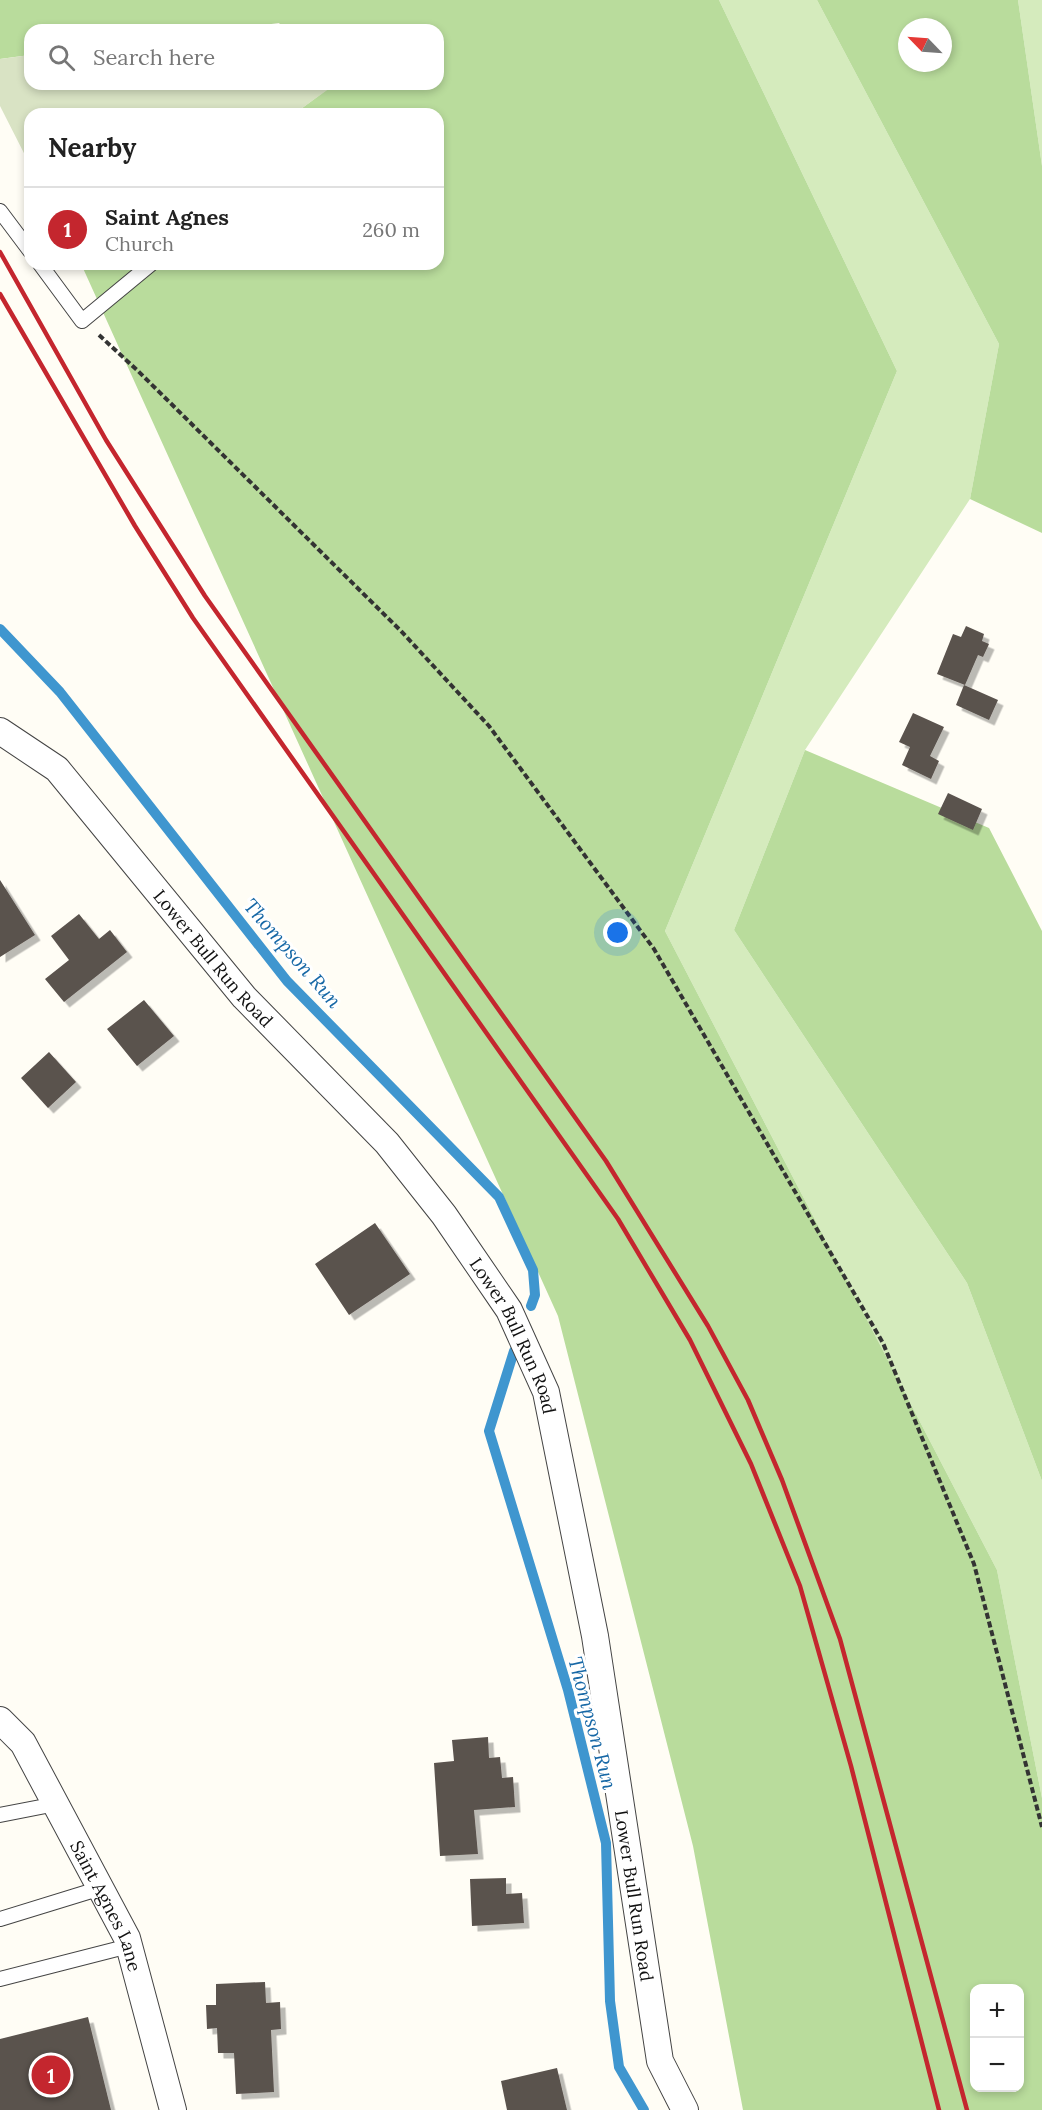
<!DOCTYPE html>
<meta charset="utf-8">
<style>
body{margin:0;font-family:Lora,serif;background:#f2f2f2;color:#222}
.controls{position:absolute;right:18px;bottom:18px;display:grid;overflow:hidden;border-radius:12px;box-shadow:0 3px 9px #0003}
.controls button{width:54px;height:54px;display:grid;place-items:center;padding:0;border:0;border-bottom:2px solid #e0e0e0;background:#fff;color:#222;font:30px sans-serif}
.compass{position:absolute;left:898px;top:18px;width:54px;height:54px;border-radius:50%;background:#fff;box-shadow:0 3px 9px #0003;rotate:295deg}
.you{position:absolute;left:618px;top:933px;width:21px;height:21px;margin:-15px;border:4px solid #fff;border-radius:50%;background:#1a73e8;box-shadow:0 0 0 9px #1a73e833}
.badge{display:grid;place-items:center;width:39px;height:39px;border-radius:50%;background:#c4262e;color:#fff;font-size:20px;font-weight:700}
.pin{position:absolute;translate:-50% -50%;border:3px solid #fff;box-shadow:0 2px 6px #0006}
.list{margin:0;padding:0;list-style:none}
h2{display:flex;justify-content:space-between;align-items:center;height:78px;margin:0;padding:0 24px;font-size:26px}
h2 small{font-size:20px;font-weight:400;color:#767676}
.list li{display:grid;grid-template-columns:39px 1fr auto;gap:18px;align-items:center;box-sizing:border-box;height:84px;padding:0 24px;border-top:2px solid #e0e0e0}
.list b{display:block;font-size:22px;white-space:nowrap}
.list p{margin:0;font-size:20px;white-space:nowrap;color:#767676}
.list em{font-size:20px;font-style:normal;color:#767676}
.icon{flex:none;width:33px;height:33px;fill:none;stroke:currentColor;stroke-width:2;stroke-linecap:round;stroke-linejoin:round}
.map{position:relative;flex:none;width:1042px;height:2110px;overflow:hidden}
.search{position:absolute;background:#fff;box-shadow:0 3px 9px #0003;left:24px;top:24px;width:420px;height:66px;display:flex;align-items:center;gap:15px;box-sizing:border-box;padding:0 21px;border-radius:18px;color:#767676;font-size:22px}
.panel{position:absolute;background:#fff;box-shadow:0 3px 9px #0003;left:24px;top:108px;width:420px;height:162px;border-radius:18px}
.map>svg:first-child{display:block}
.green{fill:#d5ebbd}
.forest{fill:#b9dc9c;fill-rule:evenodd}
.cemetery{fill:#d9e3c4}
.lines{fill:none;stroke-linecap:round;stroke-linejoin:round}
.stream{stroke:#3f96cf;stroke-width:10}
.building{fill:#5a524d;filter:url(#shadow)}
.lane-casing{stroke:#444;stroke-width:16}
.street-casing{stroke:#444;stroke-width:28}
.path{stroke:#333;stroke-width:4;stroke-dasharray:6 3;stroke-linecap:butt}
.lane{stroke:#fff;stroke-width:14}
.street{stroke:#fff;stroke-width:26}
.rail{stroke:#c4262e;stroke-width:4.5}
.labels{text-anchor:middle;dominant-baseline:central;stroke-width:6;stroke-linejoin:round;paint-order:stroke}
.street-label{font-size:18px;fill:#111;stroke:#fff}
.water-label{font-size:20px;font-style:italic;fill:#1768a6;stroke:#fff}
</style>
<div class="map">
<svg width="1042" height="2110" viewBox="0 0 1042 2110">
<defs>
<filter id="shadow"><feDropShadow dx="5.5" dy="5.5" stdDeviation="0" flood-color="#0004"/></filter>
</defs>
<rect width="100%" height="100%" fill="#fffdf5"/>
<path class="green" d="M719 0H817L999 344 970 499 805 750 734 930 967 1283 1042 1481V1798L997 1570 665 931 897 371Z
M1018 0H1042V166Z"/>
<path class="forest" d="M0 0H719L897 371 665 931 997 1570 1042 1798V2110H743L693 1846 558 1316 82 266 84 264H438V114H294L329 88 327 84H438V30H285L279 23 226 30H30V55L0 59ZM974 1988H1020V2088H974Z
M817 0H1018L1042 166V533L970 499 999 344ZM907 27H943V63H907Z
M805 750 989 828 1042 931V1481L967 1283 734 930Z"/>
<path class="cemetery" d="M30 55V84H326L330 88 294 114H30V165L0 106V59Z"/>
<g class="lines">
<path class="stream" d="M0 629 60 692 287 981 499 1197 533 1270 535 1295 531 1306
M514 1351 489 1431 568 1690 606 1843 610 2001 619 2067 644 2110"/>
</g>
<path class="building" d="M966 626 984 634 982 641 989 644 983 657 978 655 965 685 937 674 953 634 961 637Z
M964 685 998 700 989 720 956 705Z
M913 713 944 727 930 756 939 761 931 779 902 765 910 747 899 742Z
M948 793 982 809 973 830 938 814Z
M0 880 35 935 0 957Z
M79 914 99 939 110 930 127 952 64 1002 45 979 69 960 51 936Z
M144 1000 174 1036 137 1066 107 1029Z
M49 1052 76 1082 48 1108 21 1078Z
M375 1223 410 1274 349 1315 315 1264Z
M488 1737 489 1758 500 1757 502 1778 513 1777 515 1807 474 1810 478 1854 440 1856 434 1763 454 1761 452 1740Z
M506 1878V1894L522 1893 524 1923 472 1926 470 1879Z
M265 1982 266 2003 280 2002 281 2029 271 2030 274 2092 236 2094 234 2053H218L217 2028 207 2029 206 2005H216V1984Z
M88 2017 111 2110H0V2039Z
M557 2068 567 2110H507L501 2081Z"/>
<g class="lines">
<defs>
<path id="lane" d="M0 211 30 251
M40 264 82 321 151 264
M0 1815 56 1804
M0 1919 101 1888
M0 1979 129 1946"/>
<g id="street">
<path id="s1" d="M0 731 57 769 244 997 387 1143 444 1215 509 1310 546 1392 595 1636 660 2061 685 2110"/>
<path id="s2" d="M0 1720 23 1743 127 1938 173 2110"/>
</g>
</defs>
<use href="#lane" class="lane-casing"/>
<use href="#street" class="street-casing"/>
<path class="path" d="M99 335 138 371 401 631 489 726 654 949 883 1343 974 1564 1042 1827"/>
<use href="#lane" class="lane"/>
<use href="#street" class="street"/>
<path class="rail" d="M0 252 106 440 205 596 606 1161 708 1326 748 1400 782 1480 840 1639 967 2110
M0 294 135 526 193 618 618 1219 690 1340 751 1464 800 1586 851 1766 939 2110"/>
</g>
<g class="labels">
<g class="street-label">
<text stroke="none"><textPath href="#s1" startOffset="314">Lower Bull Run Road</textPath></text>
<text stroke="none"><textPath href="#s1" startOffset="800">Lower Bull Run Road</textPath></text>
<text stroke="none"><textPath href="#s1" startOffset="1376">Lower Bull Run Road</textPath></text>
<text stroke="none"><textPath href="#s2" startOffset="216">Saint Agnes Lane</textPath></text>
</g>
<g class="water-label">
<text transform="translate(293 953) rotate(49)">Thompson Run</text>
<text transform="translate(593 1723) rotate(75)">Thompson Run</text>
</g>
</g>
</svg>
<div class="controls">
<button>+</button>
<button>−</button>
</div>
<svg class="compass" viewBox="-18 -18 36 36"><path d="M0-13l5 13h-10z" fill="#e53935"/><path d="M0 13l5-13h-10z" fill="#767676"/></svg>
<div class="you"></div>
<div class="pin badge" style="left:51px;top:2075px">1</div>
<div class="search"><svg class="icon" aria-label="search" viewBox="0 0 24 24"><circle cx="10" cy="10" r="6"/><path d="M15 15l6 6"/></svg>Search here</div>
<section class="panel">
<h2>Nearby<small></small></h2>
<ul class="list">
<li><span class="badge">1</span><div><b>Saint Agnes</b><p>Church</p></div><em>260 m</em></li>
</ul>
</section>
</div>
